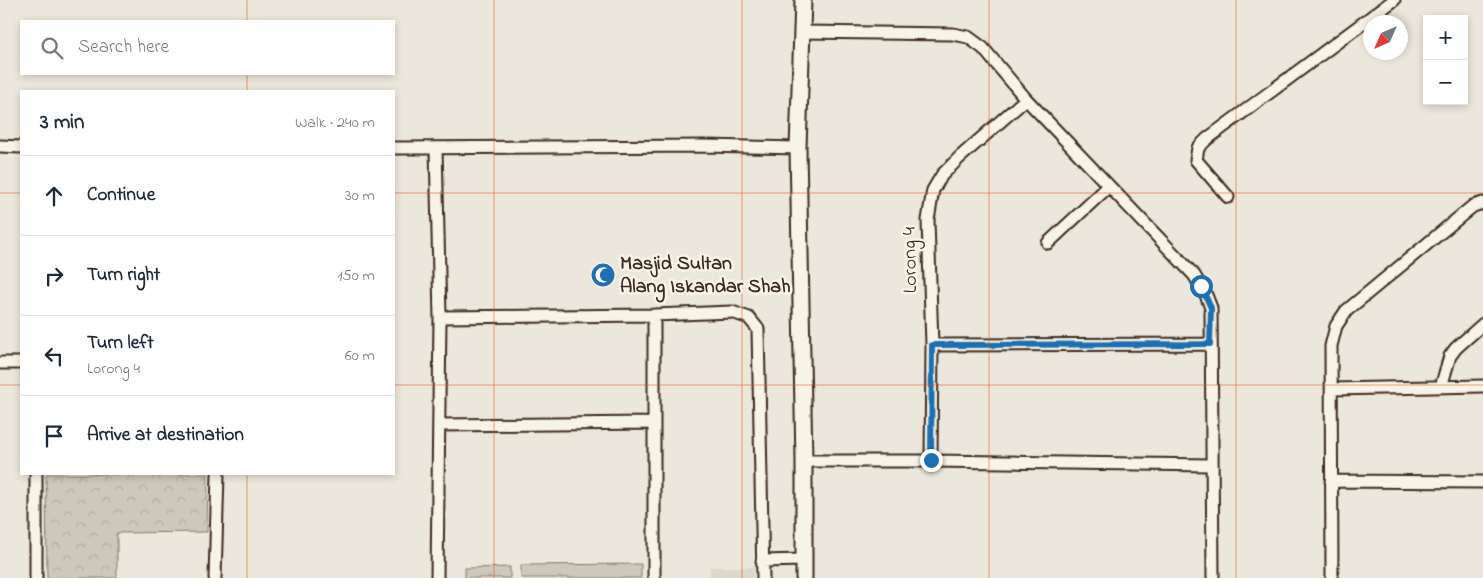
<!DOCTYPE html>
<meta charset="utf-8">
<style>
body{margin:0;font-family:"Indie Flower",sans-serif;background:#f6f6f7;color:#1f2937}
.controls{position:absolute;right:15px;top:15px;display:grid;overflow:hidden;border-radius:0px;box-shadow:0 2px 8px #0003}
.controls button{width:45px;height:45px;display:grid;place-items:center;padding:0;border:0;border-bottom:1px solid #e0e1e3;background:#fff;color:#1f2937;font:25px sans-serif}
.compass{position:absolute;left:1363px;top:15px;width:45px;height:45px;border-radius:50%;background:#fff;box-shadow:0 2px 8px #0003;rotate:225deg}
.stop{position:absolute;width:15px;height:15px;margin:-11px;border:4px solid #1f6fb2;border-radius:50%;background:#fff}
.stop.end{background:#1f6fb2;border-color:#fff;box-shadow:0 1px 5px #0008}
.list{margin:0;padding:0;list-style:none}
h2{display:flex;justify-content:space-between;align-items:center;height:65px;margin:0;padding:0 20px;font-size:21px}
h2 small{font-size:16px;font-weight:400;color:#747a83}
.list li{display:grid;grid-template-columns:32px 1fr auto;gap:15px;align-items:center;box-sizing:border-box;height:80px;padding:0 20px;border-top:1px solid #e0e1e3}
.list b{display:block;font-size:19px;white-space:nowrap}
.list p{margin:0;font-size:16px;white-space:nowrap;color:#747a83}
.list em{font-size:16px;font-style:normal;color:#747a83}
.icon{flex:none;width:28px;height:28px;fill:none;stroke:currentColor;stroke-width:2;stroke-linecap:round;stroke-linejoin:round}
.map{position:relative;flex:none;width:1483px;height:578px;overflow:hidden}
.search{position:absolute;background:#fff;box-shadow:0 2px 8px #0003;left:20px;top:20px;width:375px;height:55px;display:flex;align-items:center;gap:12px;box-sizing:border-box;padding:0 18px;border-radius:0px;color:#747a83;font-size:19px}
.panel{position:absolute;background:#fff;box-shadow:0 2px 8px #0003;left:20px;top:90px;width:375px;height:385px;border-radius:0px}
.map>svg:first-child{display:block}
.built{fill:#ddd7cc}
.park{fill:url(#park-crowns);stroke:#84796d}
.pitch{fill:#cec8bc;stroke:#84796d}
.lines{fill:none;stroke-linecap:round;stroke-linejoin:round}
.street-casing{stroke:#3b2a1e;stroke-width:15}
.secondary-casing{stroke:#3b2a1e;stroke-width:19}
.street{stroke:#f7f3e8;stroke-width:11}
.secondary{stroke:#f7f3e8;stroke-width:15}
.route{stroke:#1f6fb2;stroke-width:6}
.grid{fill:none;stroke:#df570d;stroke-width:1;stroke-opacity:0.55}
.labels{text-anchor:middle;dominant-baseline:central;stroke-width:5;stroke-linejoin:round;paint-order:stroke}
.street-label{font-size:20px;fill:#3b2a1e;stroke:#f7f3e8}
.poi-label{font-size:20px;font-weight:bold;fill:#3b2a1e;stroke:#f7f3e8;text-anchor:start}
</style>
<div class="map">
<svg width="1483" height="578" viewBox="0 0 1483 578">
<defs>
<pattern id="park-crowns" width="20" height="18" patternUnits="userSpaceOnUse" patternTransform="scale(1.25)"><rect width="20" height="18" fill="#cec8bc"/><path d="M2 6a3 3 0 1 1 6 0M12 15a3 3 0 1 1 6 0" fill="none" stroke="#b2aca1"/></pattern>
</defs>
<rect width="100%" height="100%" fill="#ece7dc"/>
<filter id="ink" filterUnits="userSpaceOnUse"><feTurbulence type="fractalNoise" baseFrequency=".02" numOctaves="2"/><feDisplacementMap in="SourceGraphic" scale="10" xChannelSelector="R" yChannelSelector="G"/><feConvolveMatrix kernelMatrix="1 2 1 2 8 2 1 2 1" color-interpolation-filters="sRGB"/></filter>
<g filter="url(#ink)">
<path class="built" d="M710 567H754V578H710Z"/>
<path class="park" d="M46 474H208L207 532 117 533V578H47Z"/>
<path class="pitch" d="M641 564V578H521V565Z
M510 567V578H465V568Z"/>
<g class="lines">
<defs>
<path id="street" d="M802 32 953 34 968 37 983 48 1026 99 1194 275 1206 295 1211 308 1213 578
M0 146 21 147
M394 148 706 146 798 148
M436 148 440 317 437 578
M1228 197 1196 160 1198 148 1207 139 1394 0
M1048 243 1109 186
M654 315V578
M440 317 654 315 732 312 749 318 758 329 763 578
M932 345 1210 344
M0 363H21
M1441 387 1450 356 1456 348 1483 324
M1332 389 1483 386
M439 425 653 423
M804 461H931L1211 465
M931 461 932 345 928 220 933 190 942 175 959 158 1026 99
M36 474V578
M1331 481 1483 482
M762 561 804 560
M215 578 218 474
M1332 578 1331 346 1336 326 1346 311 1473 206 1483 203"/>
<path id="secondary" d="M803 0 798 148 804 461V578"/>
</defs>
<use href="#street" class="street-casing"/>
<use href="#secondary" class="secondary-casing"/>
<use href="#street" class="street"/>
<use href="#secondary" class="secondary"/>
</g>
</g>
<g class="lines" filter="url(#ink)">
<path class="route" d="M931 460 932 345 1210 344 1211 308 1201 286"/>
</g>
<path class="grid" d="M247 0V21M494 0V578M742 0V578M989 0V578M1236 0V578M247 74V91M0 193H21M394 193H1483M0 385H21M394 385H1483M247 474V578"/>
<defs>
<symbol id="mosque-disc" viewBox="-11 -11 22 22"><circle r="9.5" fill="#1f6fb2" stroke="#f7f3e8"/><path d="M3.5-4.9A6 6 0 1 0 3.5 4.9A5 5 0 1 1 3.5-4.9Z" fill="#fff"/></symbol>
</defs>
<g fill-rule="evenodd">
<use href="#mosque-disc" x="589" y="261" width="28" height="28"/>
</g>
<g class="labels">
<g class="street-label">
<text transform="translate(911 260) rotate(-91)">Lorong 4</text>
</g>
<g class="poi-label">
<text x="620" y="264">Masjid Sultan<tspan x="620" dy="23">Alang Iskandar Shah</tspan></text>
</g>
</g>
</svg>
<div class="controls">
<button>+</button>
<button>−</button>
</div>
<svg class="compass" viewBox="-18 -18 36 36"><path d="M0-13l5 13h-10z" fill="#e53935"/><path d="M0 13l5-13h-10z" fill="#747a83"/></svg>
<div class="stop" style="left:1201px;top:286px"></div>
<div class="stop end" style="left:931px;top:460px"></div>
<div class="search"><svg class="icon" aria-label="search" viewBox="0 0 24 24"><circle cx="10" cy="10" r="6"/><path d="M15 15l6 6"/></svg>Search here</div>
<section class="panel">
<h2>3 min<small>Walk · 240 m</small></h2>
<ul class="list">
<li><svg class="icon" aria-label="ahead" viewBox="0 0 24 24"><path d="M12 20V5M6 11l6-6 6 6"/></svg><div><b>Continue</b></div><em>30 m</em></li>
<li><svg class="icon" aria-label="right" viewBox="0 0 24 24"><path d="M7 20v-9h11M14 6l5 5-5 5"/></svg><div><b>Turn right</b></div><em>150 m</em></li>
<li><svg class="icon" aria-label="left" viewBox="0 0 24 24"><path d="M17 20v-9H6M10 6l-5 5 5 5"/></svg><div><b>Turn left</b><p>Lorong 4</p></div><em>60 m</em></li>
<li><svg class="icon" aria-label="arrive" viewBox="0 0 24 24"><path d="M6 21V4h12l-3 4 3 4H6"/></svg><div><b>Arrive at destination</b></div></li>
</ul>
</section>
</div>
